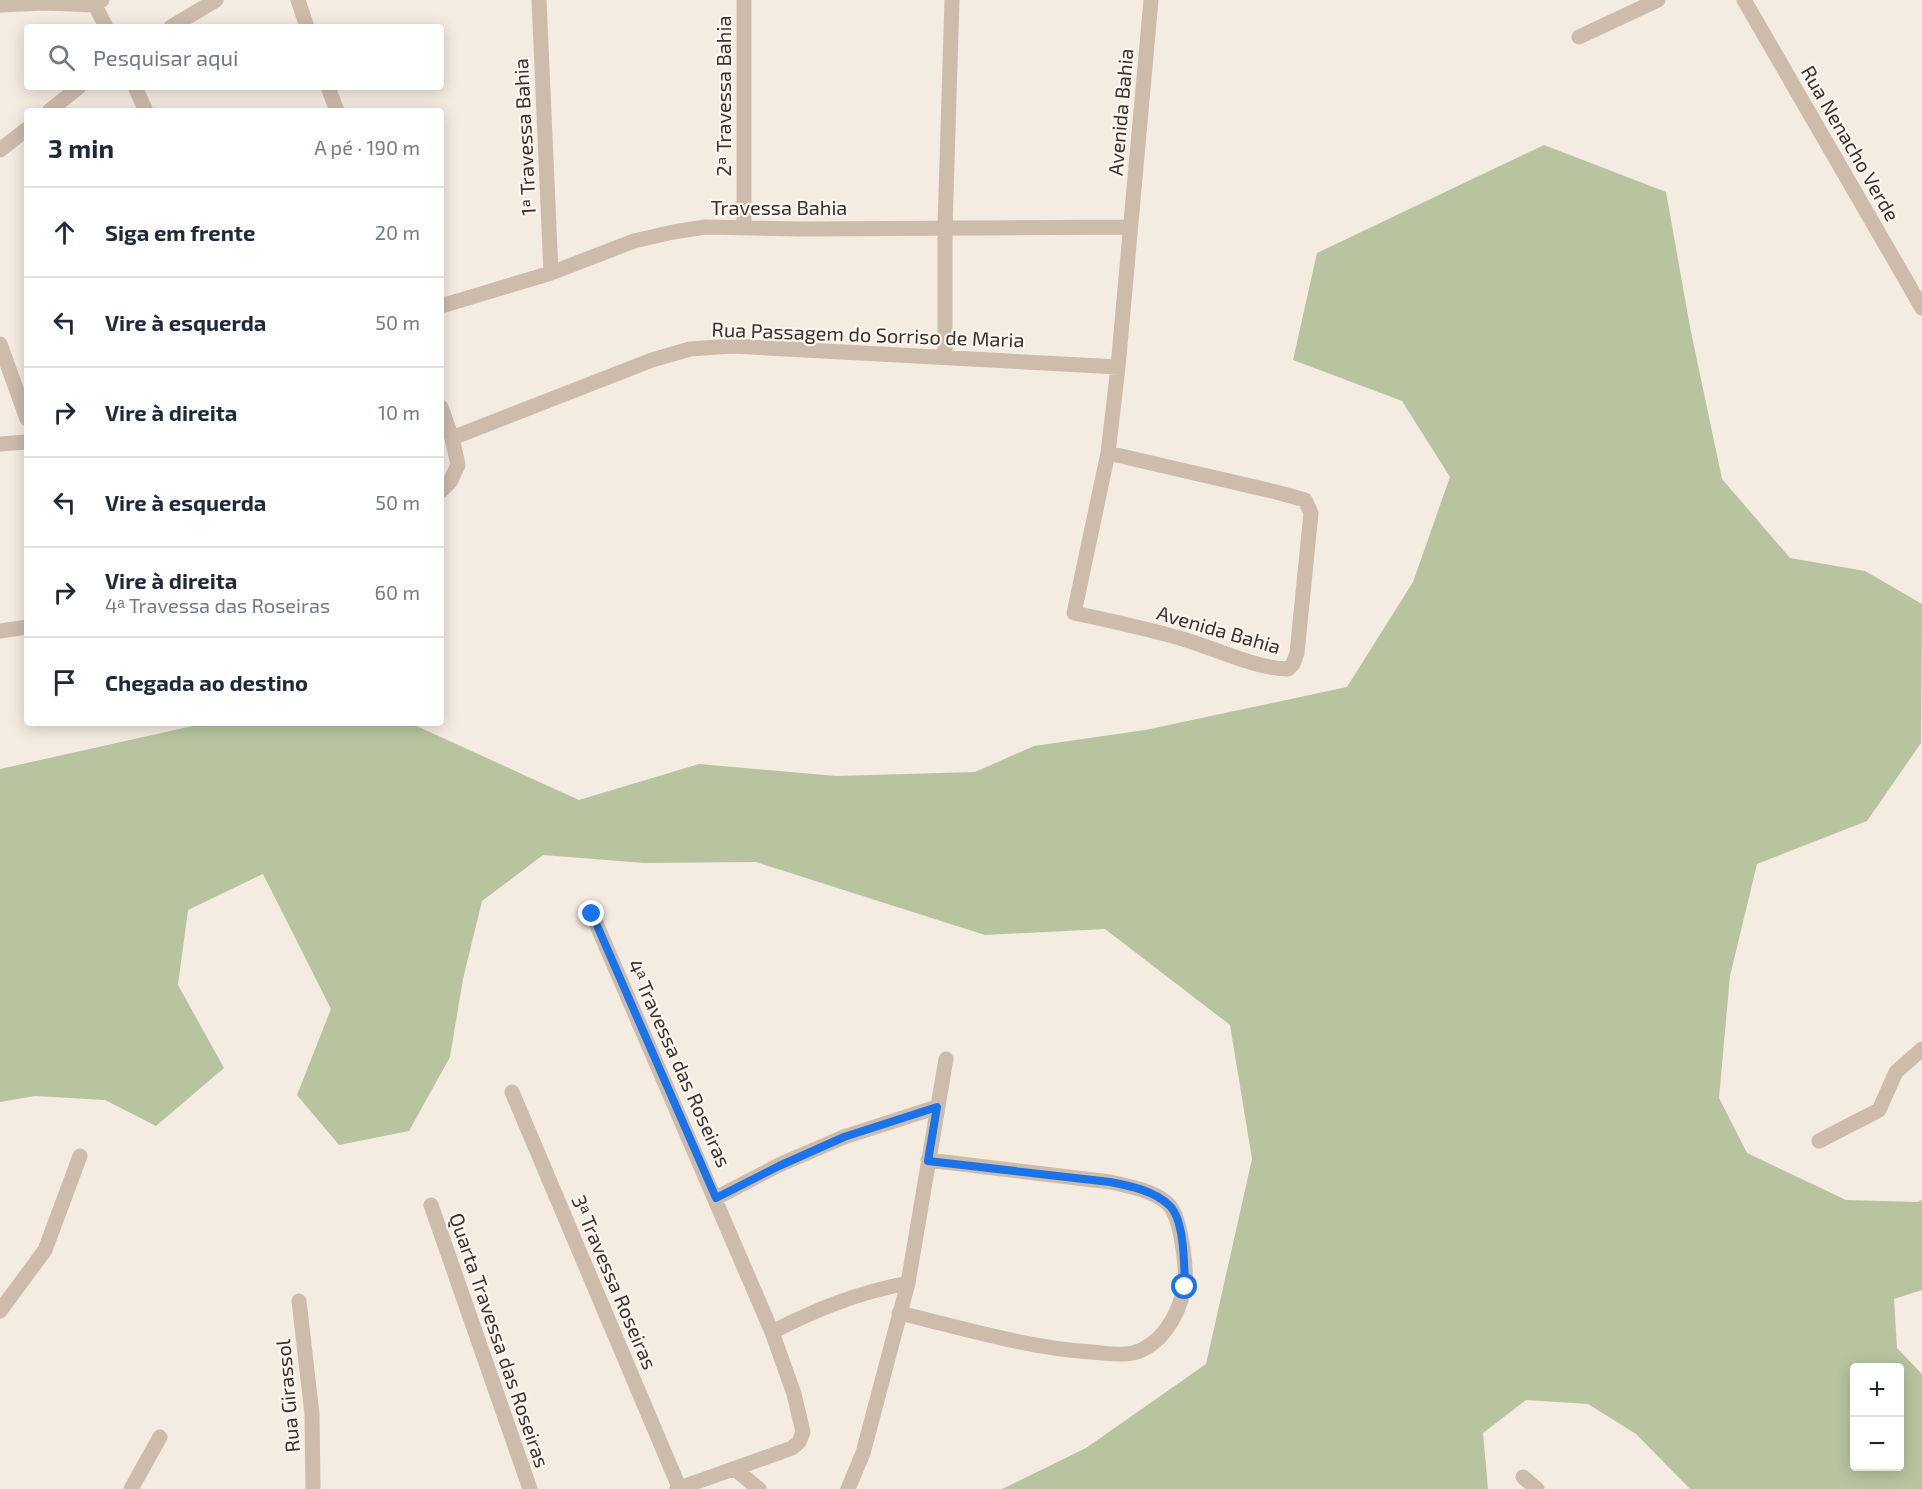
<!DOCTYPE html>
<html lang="pt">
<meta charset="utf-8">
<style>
body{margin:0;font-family:"Exo 2",sans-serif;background:#f6f6f7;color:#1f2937}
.controls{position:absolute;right:18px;bottom:18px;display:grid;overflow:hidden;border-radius:6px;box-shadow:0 3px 15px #0003}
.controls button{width:54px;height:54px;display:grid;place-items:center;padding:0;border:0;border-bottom:2px solid #e0e1e3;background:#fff;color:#1f2937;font:30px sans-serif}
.stop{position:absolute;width:18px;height:18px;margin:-14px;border:4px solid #1a73e8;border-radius:50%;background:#fff}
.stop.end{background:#1a73e8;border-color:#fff;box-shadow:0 2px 6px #0008}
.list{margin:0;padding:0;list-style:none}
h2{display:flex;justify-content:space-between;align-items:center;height:78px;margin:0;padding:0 24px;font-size:26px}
h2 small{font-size:20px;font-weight:400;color:#747a83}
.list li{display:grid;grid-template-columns:39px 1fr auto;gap:18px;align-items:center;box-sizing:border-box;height:90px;padding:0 24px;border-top:2px solid #e0e1e3}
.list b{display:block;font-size:22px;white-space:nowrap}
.list p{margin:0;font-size:20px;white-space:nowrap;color:#747a83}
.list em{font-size:20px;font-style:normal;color:#747a83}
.icon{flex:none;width:33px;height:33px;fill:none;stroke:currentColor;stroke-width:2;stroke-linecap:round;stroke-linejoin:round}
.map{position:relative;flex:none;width:1922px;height:1489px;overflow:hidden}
.search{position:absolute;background:#fff;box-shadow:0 3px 15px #0003;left:24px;top:24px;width:420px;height:66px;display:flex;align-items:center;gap:15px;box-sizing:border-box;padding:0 21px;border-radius:6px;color:#747a83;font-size:22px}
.panel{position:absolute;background:#fff;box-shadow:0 3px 15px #0003;left:24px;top:108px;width:420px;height:618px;border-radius:6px}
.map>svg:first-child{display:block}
.green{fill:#b8c4a0;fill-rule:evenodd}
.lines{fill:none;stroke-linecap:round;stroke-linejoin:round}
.minor{stroke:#cdbbac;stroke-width:15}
.route{stroke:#1a73e8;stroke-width:8}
.labels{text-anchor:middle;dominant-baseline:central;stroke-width:4.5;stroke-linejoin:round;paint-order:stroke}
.street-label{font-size:20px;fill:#3b302b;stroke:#fbf5ee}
</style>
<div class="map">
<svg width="1922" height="1489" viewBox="0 0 1922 1489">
<rect width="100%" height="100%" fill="#f4ebe1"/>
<path class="green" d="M1544 145 1666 192 1690 327 1722 479 1790 558 1865 571 1922 604 1921 743 1867 821 1757 864 1730 976 1719 1098 1747 1153 1846 1200 1918 1202 1922 1200V1290L1894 1299 1897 1348 1922 1374V1489H1690L1636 1434 1588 1404 1526 1400 1483 1433 1488 1489H1002L1086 1448 1206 1364 1252 1159 1230 1025 1105 929 985 935 756 862 644 863 543 855 482 901 463 979 450 1057 409 1131 339 1145 297 1095 331 1009 263 874 188 910 178 985 224 1068 156 1126 105 1100 35 1096 0 1102V769L206 723H410L579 800 699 764 836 776 975 772 1034 746 1145 730 1347 687 1413 582 1450 477 1402 401 1293 360 1317 253ZM1854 1368H1900V1466H1854Z"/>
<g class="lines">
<path class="minor" d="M102 0 95 5 106 27
M298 0 307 27
M539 0 551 273
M1744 0 1922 308
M0 5 45 3 95 5
M171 27 216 0
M1579 37 1658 0
M135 87 146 111
M328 87 337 111
M49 111 79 87
M0 150 27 129
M744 228V0
M441 306 551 273 634 241 673 232 705 227 802 229 1130 227
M0 344 27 419
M945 357V227L952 0
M441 407 452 438 458 465 450 482 441 491
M452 438 652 360 690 349 732 346 1118 367
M0 444 27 442
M1108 453 1276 492 1305 500 1311 513 1297 653 1293 664 1288 669C1258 669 1216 649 1186 640 1150 629 1111 621 1074 613L1108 453 1118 367 1151 0
M0 631 27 627
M592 914 772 1332 794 1394 803 1432 799 1442 792 1448 677 1489
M512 1092 679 1487
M1819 1141 1879 1110 1896 1072 1922 1049
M716 1198 779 1165 844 1137 937 1107
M431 1205 530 1489
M299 1301 312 1414 313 1489
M0 1311 45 1250 80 1156
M899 1313C963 1328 1027 1348 1091 1352 1104 1353 1120 1356 1133 1353 1161 1346 1178 1316 1184 1289 1188 1271 1181 1224 1172 1209 1162 1192 1128 1186 1110 1182L928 1160
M772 1332C819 1308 857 1293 908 1283
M735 1469 759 1489
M1523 1477 1537 1489
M131 1489 160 1437
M848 1489 863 1453 908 1283 946 1059"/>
</g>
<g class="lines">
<path class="route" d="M592 914 716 1198 779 1166 844 1137 937 1107 928 1161 1110 1182C1131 1186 1155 1191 1170 1206 1185 1222 1184 1266 1185 1287"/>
</g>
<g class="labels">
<g class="street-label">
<text transform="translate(723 96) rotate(-90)">2ª Travessa Bahia</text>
<text transform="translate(1120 112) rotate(-85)">Avenida Bahia</text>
<text transform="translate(524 137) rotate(-93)">1ª Travessa Bahia</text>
<text transform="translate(1851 143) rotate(60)">Rua Nenacho Verde</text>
<text x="779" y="207">Travessa Bahia</text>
<text transform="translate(868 334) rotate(2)">Rua Passagem do Sorriso de Maria</text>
<text transform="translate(1219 629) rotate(16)">Avenida Bahia</text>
<text transform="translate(680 1063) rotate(66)">4ᵃ Travessa das Roseiras</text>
<text transform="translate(615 1282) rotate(67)">3ᵃ Travessa Roseiras</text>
<text transform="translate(500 1340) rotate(71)">Quarta Travessa das Roseiras</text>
<text transform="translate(287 1396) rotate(-95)">Rua Girassol</text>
</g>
</g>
</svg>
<div class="controls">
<button>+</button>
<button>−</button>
</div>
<div class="stop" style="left:1185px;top:1287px"></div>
<div class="stop end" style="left:592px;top:914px"></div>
<div class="search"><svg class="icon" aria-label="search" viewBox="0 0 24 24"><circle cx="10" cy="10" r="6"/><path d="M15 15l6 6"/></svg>Pesquisar aqui</div>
<section class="panel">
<h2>3 min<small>A pé · 190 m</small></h2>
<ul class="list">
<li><svg class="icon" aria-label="ahead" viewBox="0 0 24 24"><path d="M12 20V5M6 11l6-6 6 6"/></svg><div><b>Siga em frente</b></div><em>20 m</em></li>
<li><svg class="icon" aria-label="left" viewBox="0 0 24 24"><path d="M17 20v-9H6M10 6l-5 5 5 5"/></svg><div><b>Vire à esquerda</b></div><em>50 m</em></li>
<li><svg class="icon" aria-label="right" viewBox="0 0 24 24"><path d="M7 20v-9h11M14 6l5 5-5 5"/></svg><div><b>Vire à direita</b></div><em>10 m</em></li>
<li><svg class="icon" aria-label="left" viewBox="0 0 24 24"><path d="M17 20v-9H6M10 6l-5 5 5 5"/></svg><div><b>Vire à esquerda</b></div><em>50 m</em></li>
<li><svg class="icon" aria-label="right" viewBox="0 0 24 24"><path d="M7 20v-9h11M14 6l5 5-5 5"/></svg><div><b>Vire à direita</b><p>4ᵃ Travessa das Roseiras</p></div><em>60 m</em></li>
<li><svg class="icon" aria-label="arrive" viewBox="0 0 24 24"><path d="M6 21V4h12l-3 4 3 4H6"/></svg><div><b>Chegada ao destino</b></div></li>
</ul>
</section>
</div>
